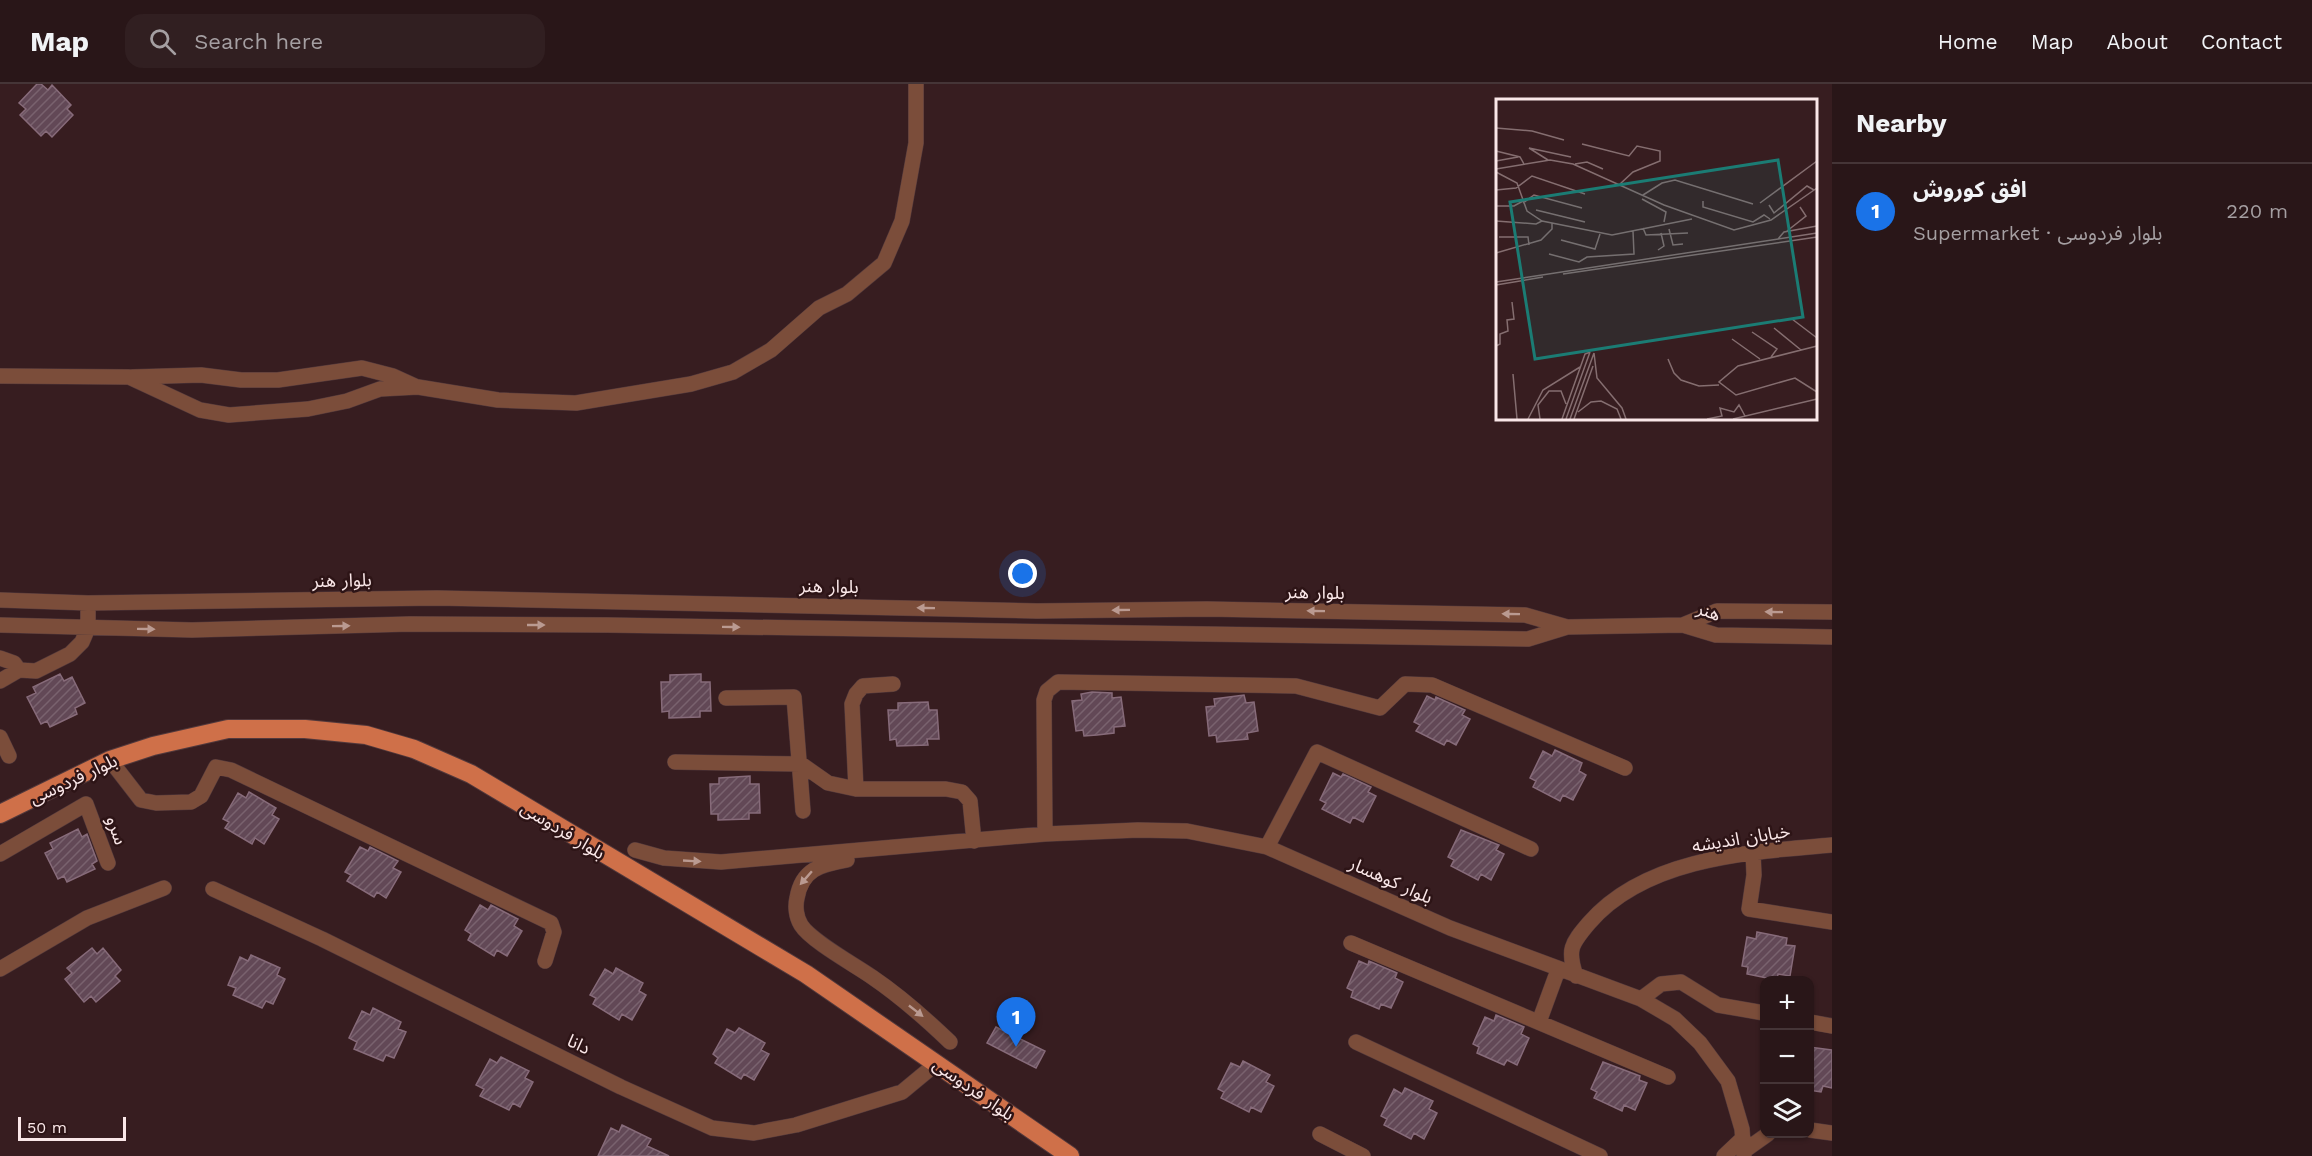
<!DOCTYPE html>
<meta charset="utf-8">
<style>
body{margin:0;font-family:"Work Sans","Noto Sans Arabic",sans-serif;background:#311f21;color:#f1f3f6}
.controls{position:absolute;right:18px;bottom:18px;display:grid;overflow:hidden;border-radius:12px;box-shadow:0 2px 4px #0004}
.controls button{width:54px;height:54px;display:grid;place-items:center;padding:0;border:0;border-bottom:2px solid #453537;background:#291618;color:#f1f3f6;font:30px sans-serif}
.scale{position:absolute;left:18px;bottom:15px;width:108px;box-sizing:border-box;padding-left:6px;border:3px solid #fae7e8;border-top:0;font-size:16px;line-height:21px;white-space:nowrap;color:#fae7e8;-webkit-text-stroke:4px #2d1416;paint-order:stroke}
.you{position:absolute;left:1023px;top:490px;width:21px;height:21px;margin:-15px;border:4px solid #fff;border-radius:50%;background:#1a73e8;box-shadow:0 0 0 9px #1a73e833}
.badge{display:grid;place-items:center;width:39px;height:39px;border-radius:50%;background:#1a73e8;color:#fff;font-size:20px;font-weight:700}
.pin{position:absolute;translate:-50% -50px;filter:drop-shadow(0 2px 3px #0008)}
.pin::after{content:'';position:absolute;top:32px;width:21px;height:18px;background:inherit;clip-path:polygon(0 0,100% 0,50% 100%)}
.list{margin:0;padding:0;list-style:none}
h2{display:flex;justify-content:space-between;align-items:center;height:78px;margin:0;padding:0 24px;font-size:26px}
h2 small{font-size:20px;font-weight:400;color:#a59fa2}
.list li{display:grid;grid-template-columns:39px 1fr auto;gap:18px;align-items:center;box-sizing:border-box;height:96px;padding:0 24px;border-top:2px solid #453537}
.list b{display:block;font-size:22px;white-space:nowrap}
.list p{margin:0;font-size:20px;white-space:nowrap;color:#a59fa2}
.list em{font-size:20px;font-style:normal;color:#a59fa2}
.icon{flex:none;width:33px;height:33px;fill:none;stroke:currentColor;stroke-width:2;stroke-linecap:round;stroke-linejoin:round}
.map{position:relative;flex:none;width:1832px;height:1072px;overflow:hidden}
header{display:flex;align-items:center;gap:36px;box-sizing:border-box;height:84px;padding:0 30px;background:#291618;border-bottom:2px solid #453537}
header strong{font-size:28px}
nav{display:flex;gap:33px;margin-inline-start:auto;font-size:21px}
.search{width:420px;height:54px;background:#311f21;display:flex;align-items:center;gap:15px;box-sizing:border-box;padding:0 21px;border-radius:18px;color:#a59fa2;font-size:22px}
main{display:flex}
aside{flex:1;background:#291618}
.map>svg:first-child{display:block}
.building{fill:url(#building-hatch);stroke:#876b7a;stroke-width:1.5}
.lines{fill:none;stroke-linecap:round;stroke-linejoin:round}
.minor-casing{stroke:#52393c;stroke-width:16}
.major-casing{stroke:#52393c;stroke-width:20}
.minor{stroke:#7b4d3a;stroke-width:15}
.major{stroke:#cf7049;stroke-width:18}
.oneway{fill:#ba9a91}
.labels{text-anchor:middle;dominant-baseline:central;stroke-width:5;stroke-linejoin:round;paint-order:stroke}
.street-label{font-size:18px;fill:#fae7e8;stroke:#2d1416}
.inset-road{fill:none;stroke:#856e70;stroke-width:1.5}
.view{fill:#1b7c74;fill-opacity:0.15;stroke:#1b7c74;stroke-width:3}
.inset-edge{fill:none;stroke:#fae7e8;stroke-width:3}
</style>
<header>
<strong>Map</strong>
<div class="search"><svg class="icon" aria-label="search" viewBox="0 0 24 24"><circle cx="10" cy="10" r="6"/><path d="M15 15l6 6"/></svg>Search here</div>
<nav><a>Home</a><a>Map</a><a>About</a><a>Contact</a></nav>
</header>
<main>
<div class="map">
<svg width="1832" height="1072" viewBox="0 0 1832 1072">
<defs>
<pattern id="building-hatch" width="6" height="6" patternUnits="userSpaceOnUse" patternTransform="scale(1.5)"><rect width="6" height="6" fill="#624856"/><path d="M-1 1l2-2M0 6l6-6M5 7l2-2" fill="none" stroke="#79626e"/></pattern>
</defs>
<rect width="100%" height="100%" fill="#371d20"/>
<path class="building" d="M37 0H41L48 6 52 1 71 21 67 25 73 31 52 53 46 47 41 52 20 31 26 25 19 19Z
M60 590 64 597 72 593 85 619 75 624 77 630 50 643 47 637 41 640 27 613 36 609 33 603Z
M701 590V598H710L711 627H700V633L669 634V627L662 628 661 598H670V591Z
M1092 608 1112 609V614L1121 613 1125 642 1114 643V649L1097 651 1084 652 1083 646 1076 647 1072 617 1082 616 1081 610Z
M1244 611 1246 619 1254 618 1258 647 1247 649 1248 655 1217 658 1216 651 1209 652 1206 623 1215 622 1214 615Z
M1427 612 1435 616 1436 613 1465 626 1462 631 1470 635 1456 661 1447 656 1444 661 1416 647 1420 641 1414 638Z
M928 618 929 626H937L939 655H927L928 661 897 662 896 655 890 656 888 626H898V619Z
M1555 666 1582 679 1579 687 1586 691 1573 716 1563 711 1560 717 1533 703 1536 697 1530 694 1543 667 1552 672Z
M1333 689 1341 693 1343 690 1371 703 1368 708 1376 712 1363 738 1353 733 1350 739 1322 725 1326 719 1320 716Z
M750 692V700H759L760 729H749V735L718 736V730H711L710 700H719V694Z
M249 708 276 724 272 731 279 735 264 760 255 754 252 760 225 744 229 738 223 735 238 709 246 714Z
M78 745 82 753 87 750 97 777 92 780 95 785 67 798 64 792 58 795 45 769 53 765 50 759Z
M1461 746 1499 761 1496 766 1504 770 1491 796 1481 790 1478 796 1451 782 1454 776 1448 773Z
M360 763 368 767 370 763 398 777 393 784 401 788 386 814 377 808 374 813 347 797 351 791 345 788Z
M480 821 488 826 491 821 518 835 514 842 522 847 507 872 497 866 494 872 468 856 471 850 465 846Z
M1757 848 1787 854 1786 861 1795 862 1790 892 1778 890 1777 896 1747 890 1748 883 1742 882 1747 853 1756 855Z
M92 864 97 870 103 864 121 886 115 892 120 897 96 918 91 912 84 918 65 895 72 889 67 884Z
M251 871 280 884 277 891 285 895 273 920 266 917 262 924 233 911 236 904 228 901 240 873 248 877Z
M1359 877 1368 881 1369 877 1397 889 1395 894 1403 898 1391 924 1381 920 1379 925 1351 913 1353 907 1347 904Z
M616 884 643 899 639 907 646 911 632 936 622 930 619 936 593 920 596 914 590 911 605 885 613 890Z
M373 924 401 938 398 945 406 948 394 974 386 971 383 977 366 970 354 965 357 958 349 954 362 927 370 931Z
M1496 931 1524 943 1521 950 1529 954 1517 981 1507 976 1504 981 1477 969 1479 963 1473 960 1485 933 1494 937Z
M996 943 1045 967 1036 984 987 959Z
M739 944 765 959 761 966 769 970 754 996 744 990 741 995 715 979 718 974 713 970 727 945 735 949Z
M1809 963 1832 966V1004L1823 1002 1821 1008 1809 1006Z
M501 973 529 987 525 994 533 998 520 1023 513 1019 509 1026 480 1012 484 1005 476 1001 490 975 497 979Z
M1243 977 1270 991 1266 998 1274 1002 1261 1028 1251 1023 1249 1028 1221 1014 1224 1008 1218 1005 1231 979 1240 983Z
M1603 978 1640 992 1639 996 1647 999 1635 1026 1624 1021 1622 1027 1594 1014 1597 1008 1591 1005Z
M1405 1004 1433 1017 1429 1025 1437 1029 1424 1055 1414 1049 1411 1055 1384 1041 1387 1035 1381 1032 1394 1005 1402 1010Z
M622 1041 651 1055 647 1062 669 1072H598L611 1044 619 1048Z"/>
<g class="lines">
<defs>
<path id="minor" d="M0 292 129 293 200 326 229 331 308 325 347 317 380 305 418 303 498 316 576 319 691 300 733 288 771 266 819 224 847 210 884 179 902 137 916 59V0
M132 293 201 291 241 296H278L362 284 393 292 415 302
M0 516 88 519 437 514 1037 527 1207 525 1525 531 1567 543
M0 541 192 546 410 540 607 541 1528 555 1567 543 1683 541 1716 551 1832 553
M1683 541 1717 527 1832 528
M0 574 14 579 19 586 36 587 70 570 82 558 88 544V519
M0 597 19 586
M726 614 794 613 803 727
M0 653 9 672
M110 676 141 716 156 719 191 718 201 712 216 683 231 686 551 839 554 848 545 877
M675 678 801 680 828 699 856 705H946L962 708 970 717 974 757
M856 705 852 620 856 610 863 602 893 600
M1045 750 1044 616 1047 607 1058 598 1296 602 1380 624 1405 600 1432 601 1625 684
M1267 763 1317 668 1531 765
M635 766 664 774 721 778 1045 750 1138 746 1187 747 1267 763 1450 844 1641 915 1675 935 1700 959 1728 997 1742 1045 1744 1072
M1753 768 1754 791 1749 825 1832 838
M0 770 86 720 108 779
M847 776C820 781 802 785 797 814 795 822 796 833 801 841 811 857 855 881 872 893 900 912 926 935 950 958
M213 805 322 855 621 1003 712 1044 754 1049 796 1041 902 1008 937 979
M1351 859 1668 993
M0 885 87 834 164 804
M1576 892C1567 866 1571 860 1589 839 1646 773 1751 768 1832 761
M1641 915 1661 900 1681 898 1718 921 1764 929
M1539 938 1558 886
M1810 938 1832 942
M1356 958 1600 1072
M1810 1046 1832 1049
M1320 1050 1363 1072
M1744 1067 1768 1050
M1724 1072 1743 1054"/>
<path id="major" d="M0 730 110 676 153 662 228 645H305L366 651 414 665 471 690 806 890 1070 1072"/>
</defs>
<use href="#minor" class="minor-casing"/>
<use href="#major" class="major-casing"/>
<use href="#minor" class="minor"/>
<use href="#major" class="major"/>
</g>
<defs><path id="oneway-solid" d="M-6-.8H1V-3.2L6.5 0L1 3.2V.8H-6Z" transform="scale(1.5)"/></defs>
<g class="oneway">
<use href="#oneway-solid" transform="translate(926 524) rotate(-179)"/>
<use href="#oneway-solid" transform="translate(1121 526) rotate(179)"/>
<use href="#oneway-solid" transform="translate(1316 527) rotate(-179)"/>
<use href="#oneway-solid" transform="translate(1774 528) rotate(-179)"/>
<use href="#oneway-solid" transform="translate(1511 530) rotate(-179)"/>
<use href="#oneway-solid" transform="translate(536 541)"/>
<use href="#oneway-solid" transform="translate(341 542) rotate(-1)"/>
<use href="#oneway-solid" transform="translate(731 543) rotate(1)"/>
<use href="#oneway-solid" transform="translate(146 545) rotate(1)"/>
<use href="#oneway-solid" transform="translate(692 777) rotate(3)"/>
<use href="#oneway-solid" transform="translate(806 794) rotate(131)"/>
<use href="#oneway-solid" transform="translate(916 927) rotate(38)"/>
</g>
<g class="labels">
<g class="street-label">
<text transform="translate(342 496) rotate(-1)">بلوار هنر</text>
<text transform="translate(829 502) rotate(1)">بلوار هنر</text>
<text transform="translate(1315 508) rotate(1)">بلوار هنر</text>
<text transform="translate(1709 527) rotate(19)">هنر</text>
<text transform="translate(73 695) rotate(-25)">بلوار فردوسی</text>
<text transform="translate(117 746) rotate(70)">سرو</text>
<text transform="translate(563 746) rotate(31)">بلوار فردوسی</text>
<text transform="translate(1741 754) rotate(-9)">خیابان اندیشه</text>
<text transform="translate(1391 796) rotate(24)">بلوار کوهسار</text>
<text transform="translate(579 960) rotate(26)">دانا</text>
<text transform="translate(974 1005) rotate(35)">بلوار فردوسی</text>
</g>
</g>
<g transform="translate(1496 15)">
<rect width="321" height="321" fill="#371d20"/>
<path class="inset-road" d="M0 29 36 32 68 41M86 45 133 57 141 47 164 52V62L137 73 124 85M0 52 24 58 28 65M52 61 33 49 75 58M0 62 22 58M79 65 91 63 107 70M0 70 54 61 77 65 168 106 238 131 275 121 321 89M0 73 21 84 31 112 46 122 116 136 196 120M0 91 20 89 36 77 89 95M147 96 166 84 179 81 257 105M146 100 170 113 168 123M207 102V108L257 123 268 116 274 120M27 104 38 96 86 109M264 104 321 62M273 106 278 114 311 87 318 91M0 107H18L27 102M40 111 89 123M0 122 40 125 46 122M147 129 150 136 192 134M173 130 177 146 187 145M291 132 310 117 304 108M3 138H32L33 146M282 140 288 133 321 127M65 141 99 150 104 135M162 151 168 147 165 134M0 154 45 141 56 130V124M53 155 83 163 91 158 138 155 137 132M67 175 321 138M0 183 321 134M0 186 47 178M296 220 321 239M278 229 305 251M256 233 281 250 275 258M236 240 264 260M0 247 4 245V235L12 232 11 221 18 220 16 203M321 247 242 267 223 283 240 296 299 279 321 293M98 254 101 279 126 309 130 320M172 260 178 274 185 281 203 287 223 286M17 275 21 320M82 313 95 303 105 302 121 310 125 320M32 320 47 291 84 268M44 320 42 306 53 292H65L70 305M66 320 89 255 94 253M70 320 94 253M74 320 98 254M78 320 97 267M211 320 226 317 224 309 238 313 243 306 249 317M237 320 321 300"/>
<path class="view" d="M282 61 307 218 39 260 14 103Z"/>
<rect width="321" height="321" class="inset-edge"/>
</g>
</svg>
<div class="controls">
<button>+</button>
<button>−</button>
<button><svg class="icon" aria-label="layers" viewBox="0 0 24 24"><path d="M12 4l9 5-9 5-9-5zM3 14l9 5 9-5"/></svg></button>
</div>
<div class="scale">50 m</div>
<div class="you"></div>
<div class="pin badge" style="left:1016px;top:963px">1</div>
</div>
<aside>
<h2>Nearby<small></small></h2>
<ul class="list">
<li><span class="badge">1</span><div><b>افق کوروش</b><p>Supermarket · بلوار فردوسی</p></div><em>220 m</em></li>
</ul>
</aside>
</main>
